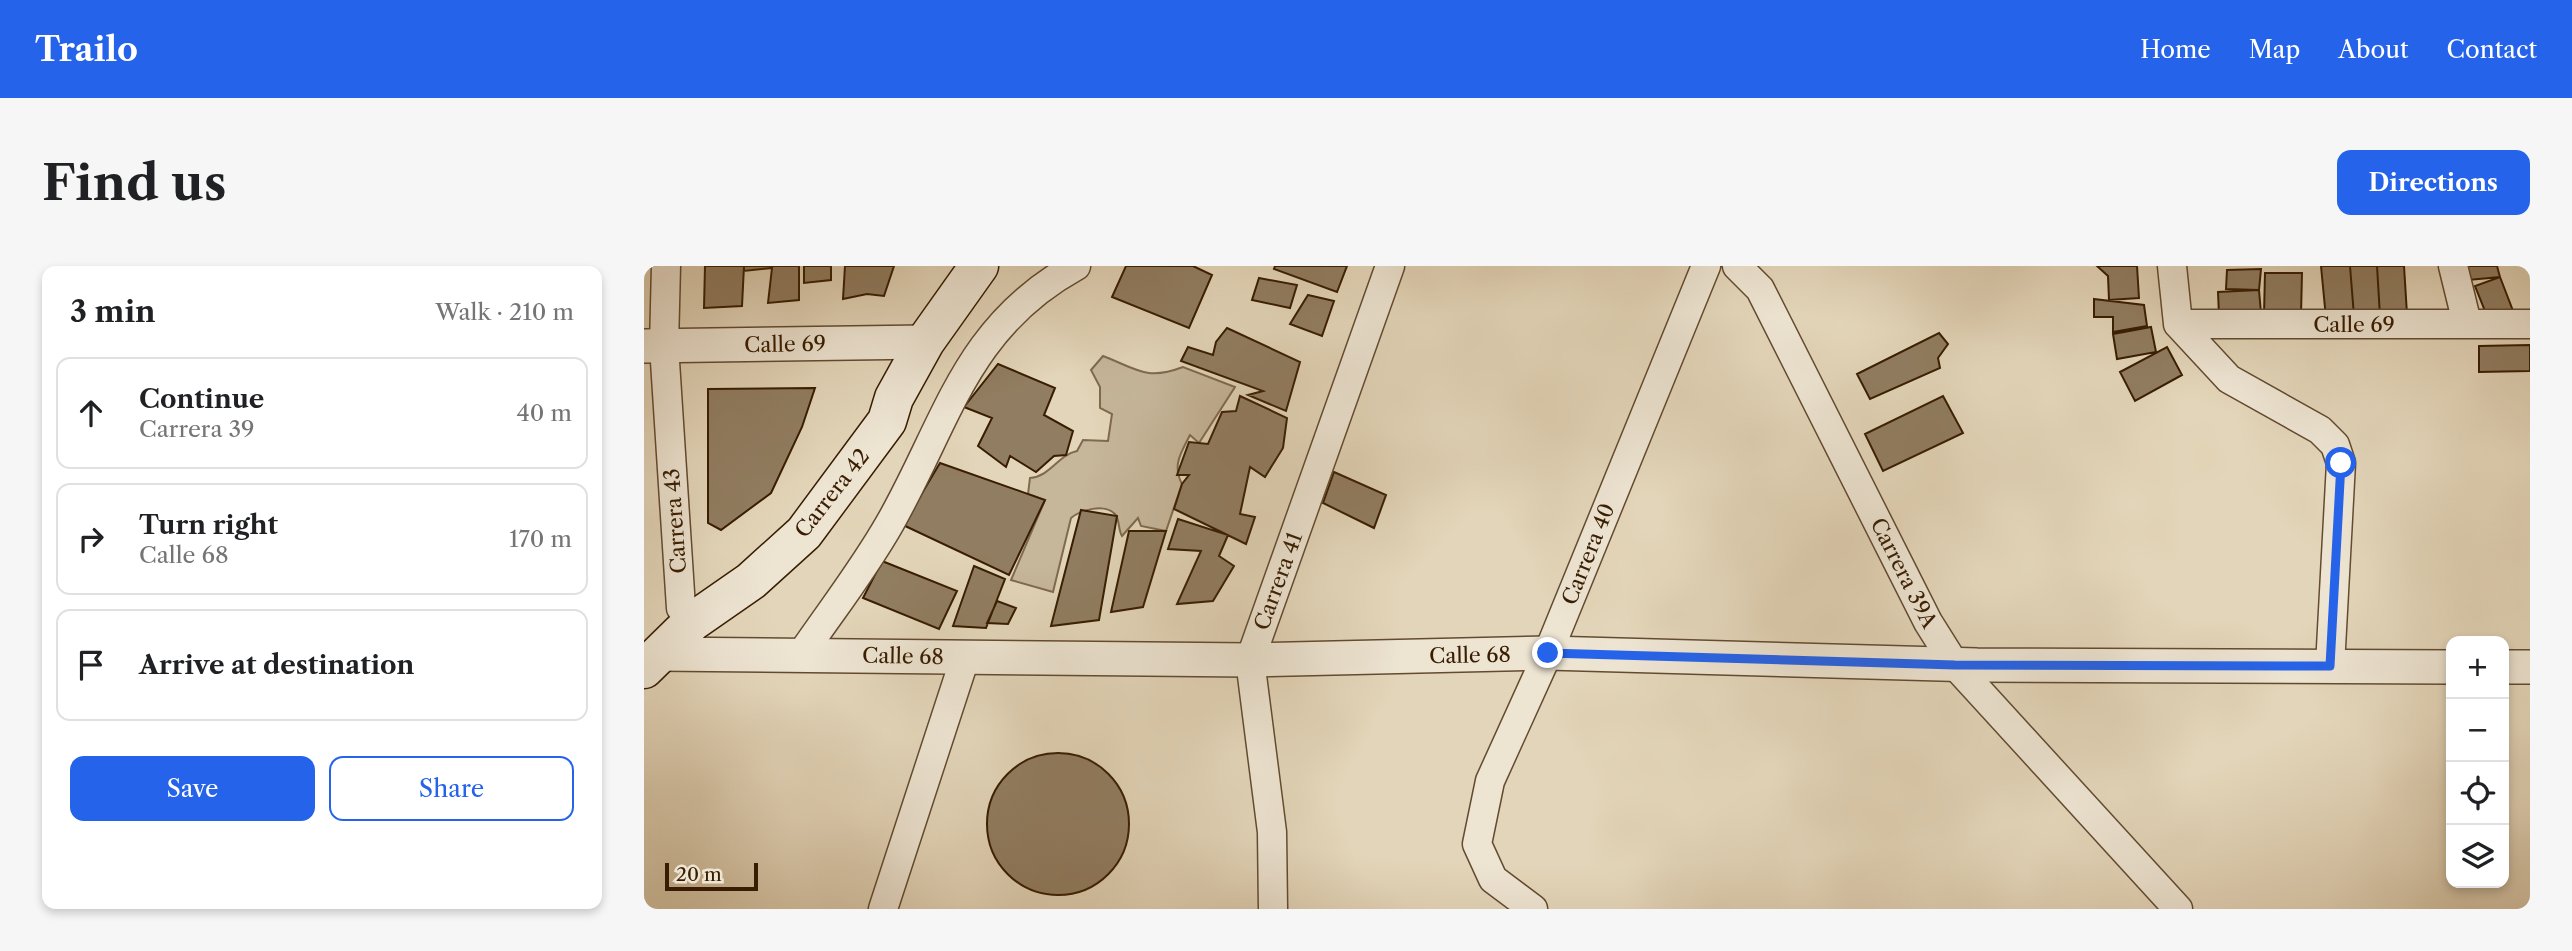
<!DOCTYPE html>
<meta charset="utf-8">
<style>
body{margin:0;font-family:"Libre Caslon Text",serif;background:#f6f6f6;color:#202124}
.controls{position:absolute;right:21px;bottom:21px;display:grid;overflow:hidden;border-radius:14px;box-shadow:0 4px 10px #0003}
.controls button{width:63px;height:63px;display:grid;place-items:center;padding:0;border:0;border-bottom:2px solid #e0e0e0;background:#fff;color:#202124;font:35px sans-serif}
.scale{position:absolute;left:21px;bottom:18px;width:93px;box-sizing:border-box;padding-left:7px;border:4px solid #381d02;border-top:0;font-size:19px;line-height:24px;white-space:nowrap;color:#381d02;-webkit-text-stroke:5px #ede4d2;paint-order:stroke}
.stop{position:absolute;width:21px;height:21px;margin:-16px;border:5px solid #2563eb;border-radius:50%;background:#fff}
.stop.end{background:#2563eb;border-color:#fff;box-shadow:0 2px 7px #0008}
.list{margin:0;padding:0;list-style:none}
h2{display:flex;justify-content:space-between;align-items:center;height:91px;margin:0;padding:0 28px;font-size:30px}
h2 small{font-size:23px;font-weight:400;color:#757577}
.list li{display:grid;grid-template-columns:46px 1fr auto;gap:21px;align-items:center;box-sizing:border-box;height:112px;margin:0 14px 14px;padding:0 14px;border:2px solid #e0e0e0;border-radius:14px}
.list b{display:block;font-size:26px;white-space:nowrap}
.list p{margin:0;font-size:23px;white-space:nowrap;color:#757577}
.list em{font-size:23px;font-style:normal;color:#757577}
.actions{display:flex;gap:14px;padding:21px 28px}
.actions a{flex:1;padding:16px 0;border:2px solid #2563eb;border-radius:14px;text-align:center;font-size:24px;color:#2563eb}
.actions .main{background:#2563eb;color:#fff}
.icon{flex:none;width:38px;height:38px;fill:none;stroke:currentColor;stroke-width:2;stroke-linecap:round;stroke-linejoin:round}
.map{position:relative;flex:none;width:1886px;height:643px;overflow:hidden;border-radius:14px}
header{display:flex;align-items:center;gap:42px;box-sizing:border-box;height:98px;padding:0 35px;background:#2563eb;color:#fff}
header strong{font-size:33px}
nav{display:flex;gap:38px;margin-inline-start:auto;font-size:24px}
.intro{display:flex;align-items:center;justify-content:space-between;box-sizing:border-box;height:168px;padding:0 42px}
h1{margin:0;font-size:49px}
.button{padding:18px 32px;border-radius:14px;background:#2563eb;color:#fff;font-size:24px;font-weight:700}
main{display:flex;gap:42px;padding:0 42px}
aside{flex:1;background:#fff;border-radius:14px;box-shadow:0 4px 10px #0003}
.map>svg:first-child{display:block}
.green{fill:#c6b69a;stroke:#7f6a4e;stroke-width:2}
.building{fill:#917d61;stroke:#381d02;stroke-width:2}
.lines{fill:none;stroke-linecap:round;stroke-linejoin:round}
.minor-casing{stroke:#634b30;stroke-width:31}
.tertiary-casing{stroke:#634b30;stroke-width:36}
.secondary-casing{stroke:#381d02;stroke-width:41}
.minor{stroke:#ede4d2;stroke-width:28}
.tertiary{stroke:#ede4d2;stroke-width:33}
.secondary{stroke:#ede4d2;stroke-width:38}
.route{stroke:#2563eb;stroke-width:9}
.labels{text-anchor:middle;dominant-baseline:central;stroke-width:5;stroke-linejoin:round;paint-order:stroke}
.street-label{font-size:21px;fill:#381d02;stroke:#ede4d2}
</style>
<header>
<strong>Trailo</strong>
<nav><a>Home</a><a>Map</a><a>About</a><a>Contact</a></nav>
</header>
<div class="intro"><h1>Find us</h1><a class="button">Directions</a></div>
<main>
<aside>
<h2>3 min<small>Walk · 210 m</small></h2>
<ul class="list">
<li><svg class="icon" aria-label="ahead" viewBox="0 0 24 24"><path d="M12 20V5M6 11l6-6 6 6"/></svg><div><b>Continue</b><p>Carrera 39</p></div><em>40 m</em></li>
<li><svg class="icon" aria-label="right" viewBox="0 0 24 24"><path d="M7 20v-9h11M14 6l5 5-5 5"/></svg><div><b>Turn right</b><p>Calle 68</p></div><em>170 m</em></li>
<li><svg class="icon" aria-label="arrive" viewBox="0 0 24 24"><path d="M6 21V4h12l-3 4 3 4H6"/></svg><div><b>Arrive at destination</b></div></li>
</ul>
<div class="actions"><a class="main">Save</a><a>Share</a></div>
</aside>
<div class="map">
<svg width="1886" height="643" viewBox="0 0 1886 643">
<rect width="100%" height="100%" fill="#e3d5b9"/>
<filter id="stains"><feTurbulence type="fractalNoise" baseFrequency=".00286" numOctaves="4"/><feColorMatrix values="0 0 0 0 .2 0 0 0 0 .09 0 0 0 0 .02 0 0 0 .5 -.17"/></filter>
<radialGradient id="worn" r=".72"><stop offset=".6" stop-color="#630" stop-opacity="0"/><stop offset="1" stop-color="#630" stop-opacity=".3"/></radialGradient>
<path class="green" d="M459 90C493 103 502 115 539 101L591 121 555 177 546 169C537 187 528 199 538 218L522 265 497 260 494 252 478 270C474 264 476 254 471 248 460 237 437 244 427 252L409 326 367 314 401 234 384 228 386 212C407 210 414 189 433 185L439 174 464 175 468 148 456 142V121L447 104Z"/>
<path class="building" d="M61 0H100L98 40 60 42Z
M100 0H155V34L124 37 128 2 100 5Z
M160 0H187V14L160 17Z
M201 0H250L240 30 223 28 199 33Z
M482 0H549L568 9 545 62 468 31Z
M631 0H703L693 26 630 3Z
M1453 0H1493L1495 32 1465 34 1464 10Z
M1677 0H1706L1710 50 1682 52Z
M1706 0H1733L1736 50H1710Z
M1733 0H1760L1763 48 1736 50Z
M1820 0H1853L1856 11 1824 14Z
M1617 3 1615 24 1582 23 1583 4Z
M1621 7H1658L1657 49H1620Z
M1856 11 1871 50H1843L1831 20Z
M615 12 653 19 646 42 608 34Z
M1615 24 1617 47 1575 50 1574 26Z
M664 29 690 35 678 70 646 58Z
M1450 33 1500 39 1503 60 1469 66V51H1450Z
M1507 61 1512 86 1473 93 1469 68Z
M583 62 656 96 642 145 604 129 619 125 537 95 544 81 569 89 572 76Z
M1295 67 1304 78 1294 92 1296 102 1226 133 1213 108Z
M1886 79V105L1835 106V80Z
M1523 81 1538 109 1491 135 1476 106Z
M354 98 411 122 400 149 429 165 422 189 410 190 392 206 366 190 362 201 334 180 348 152 320 141Z
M171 122 158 161 127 227 77 264 64 257V123Z
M596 130 643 152 639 182 621 211 606 201 596 248 611 251 602 278 530 243 538 218 545 209H533L545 176 564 178 578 146 592 145Z
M1299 130 1319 167 1239 205 1221 168Z
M296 197 401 234 365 309 259 259Z
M690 206 742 229 730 262 679 237Z
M437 244 473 250 455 354 407 360Z
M534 253 584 269 575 290 590 300 569 335 533 338 557 285 524 283Z
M485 265H522L499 341 467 346Z
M238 295 313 325 295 363 219 332Z
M330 300 361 313 342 362 309 360Z
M353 335 372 342 364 358 343 357Z
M343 558a71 71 0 1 1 142 0a71 71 0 1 1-142 0Z"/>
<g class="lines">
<defs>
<path id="minor" d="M22 0 20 80 37 342
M1093 0 1116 23 1284 356 1311 399 1534 643
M1528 0 1534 58 1585 113 1676 164 1691 179 1697 197 1686 400
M1809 0 1823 57
M1534 58H1886
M157 389C187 345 220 303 246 257 304 155 321 61 432 0
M239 643 321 392
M629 643 628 566 606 394 746 0
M889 643 849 613 833 578 846 515 904 387 1062 0"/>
<path id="tertiary" d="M0 80 281 76
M13 388 606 394 904 387 1333 399 1807 401
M1860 401H1886"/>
<path id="secondary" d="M0 403 48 356 107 315 160 267 243 155 250 132 281 76 335 0"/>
</defs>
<use href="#minor" class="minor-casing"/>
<use href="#tertiary" class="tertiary-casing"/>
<use href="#secondary" class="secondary-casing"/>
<use href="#minor" class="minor"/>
<use href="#tertiary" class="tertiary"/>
<use href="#secondary" class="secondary"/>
</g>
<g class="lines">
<path class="route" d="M904 387 1311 399 1686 400 1697 197"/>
</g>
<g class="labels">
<g class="street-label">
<text x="1710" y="58">Calle 69</text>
<text transform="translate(141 78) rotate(-1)">Calle 69</text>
<text transform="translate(188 227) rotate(-52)">Carrera 42</text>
<text transform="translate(31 255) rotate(-94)">Carrera 43</text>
<text transform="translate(944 288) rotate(-68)">Carrera 40</text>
<text transform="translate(1260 307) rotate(63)">Carrera 39A</text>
<text transform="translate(634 315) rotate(-70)">Carrera 41</text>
<text transform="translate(826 389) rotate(-1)">Calle 68</text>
<text transform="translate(259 390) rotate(1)">Calle 68</text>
</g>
</g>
<rect width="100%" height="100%" filter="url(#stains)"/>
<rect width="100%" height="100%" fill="url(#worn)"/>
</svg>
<div class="controls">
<button>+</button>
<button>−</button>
<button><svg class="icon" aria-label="locate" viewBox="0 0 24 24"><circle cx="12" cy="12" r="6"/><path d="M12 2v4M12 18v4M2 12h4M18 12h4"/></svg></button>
<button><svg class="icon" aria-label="layers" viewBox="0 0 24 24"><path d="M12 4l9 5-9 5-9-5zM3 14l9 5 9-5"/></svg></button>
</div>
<div class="scale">20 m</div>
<div class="stop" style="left:1697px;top:197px"></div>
<div class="stop end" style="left:904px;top:387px"></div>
</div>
</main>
